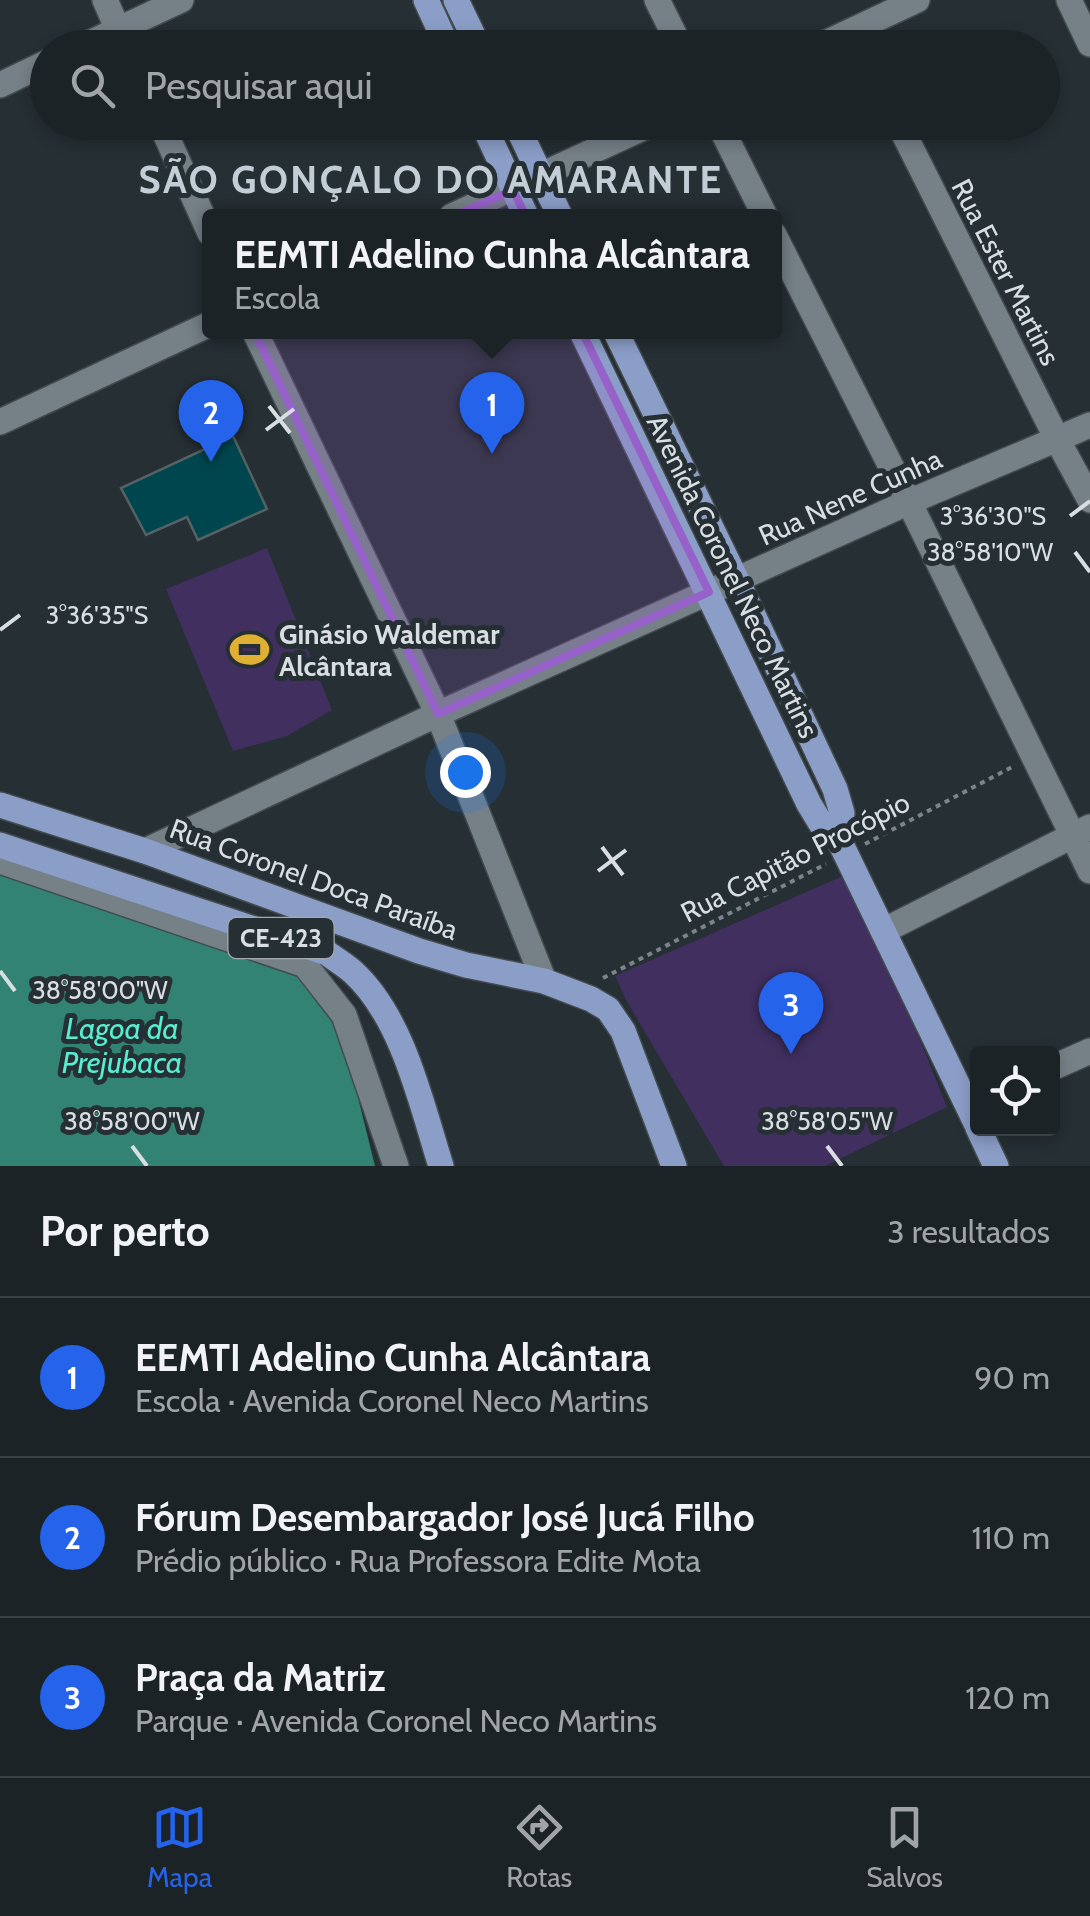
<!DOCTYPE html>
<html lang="pt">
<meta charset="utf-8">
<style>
body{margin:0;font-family:Cabin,sans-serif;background:#252b2f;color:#f1f3f6}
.controls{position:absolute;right:30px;bottom:30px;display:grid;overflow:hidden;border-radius:10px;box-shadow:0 5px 15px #0003}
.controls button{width:90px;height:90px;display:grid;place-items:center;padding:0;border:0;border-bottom:2px solid #3a4044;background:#1c2327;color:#f1f3f6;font:50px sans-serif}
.you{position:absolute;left:465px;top:772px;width:35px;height:35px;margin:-25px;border:8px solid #fff;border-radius:50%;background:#1a73e8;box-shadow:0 0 0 15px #1a73e833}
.badge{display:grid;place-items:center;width:65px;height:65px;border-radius:50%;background:#2563eb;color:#fff;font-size:32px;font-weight:700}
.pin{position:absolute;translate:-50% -82px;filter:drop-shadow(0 2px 5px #0008)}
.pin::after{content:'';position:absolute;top:52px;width:35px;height:30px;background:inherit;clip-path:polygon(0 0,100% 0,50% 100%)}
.popup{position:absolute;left:202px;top:209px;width:580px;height:130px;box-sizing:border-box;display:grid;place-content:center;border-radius:10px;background:#1c2327;filter:drop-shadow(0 2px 8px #0005);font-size:32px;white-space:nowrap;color:#a0a4a7}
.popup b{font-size:38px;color:#f1f3f6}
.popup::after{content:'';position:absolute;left:50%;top:100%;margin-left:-20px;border:20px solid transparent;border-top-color:#1c2327}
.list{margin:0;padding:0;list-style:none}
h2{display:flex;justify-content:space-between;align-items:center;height:130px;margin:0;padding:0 40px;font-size:42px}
h2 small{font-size:32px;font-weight:400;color:#a0a4a7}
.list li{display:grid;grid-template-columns:65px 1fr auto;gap:30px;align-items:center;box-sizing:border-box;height:160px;padding:0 40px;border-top:2px solid #3a4044}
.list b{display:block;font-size:38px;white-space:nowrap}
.list p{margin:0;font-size:32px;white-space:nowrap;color:#a0a4a7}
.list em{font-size:32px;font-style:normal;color:#a0a4a7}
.icon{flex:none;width:55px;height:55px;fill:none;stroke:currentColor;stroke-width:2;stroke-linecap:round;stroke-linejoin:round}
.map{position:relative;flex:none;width:1090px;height:1166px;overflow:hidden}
.search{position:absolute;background:#1c2327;box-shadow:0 5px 15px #0003;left:30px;right:30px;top:30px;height:110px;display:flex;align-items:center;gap:25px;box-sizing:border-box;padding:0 35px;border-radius:55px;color:#a0a4a7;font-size:38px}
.sheet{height:610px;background:#1c2327}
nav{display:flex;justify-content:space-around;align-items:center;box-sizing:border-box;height:140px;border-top:2px solid #3a4044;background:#1c2327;font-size:28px;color:#a0a4a7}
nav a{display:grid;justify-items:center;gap:5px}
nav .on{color:#2563eb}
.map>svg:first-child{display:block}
.green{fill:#402f5f}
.water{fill:#328373}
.building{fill:#00464e;stroke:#556264;stroke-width:2.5}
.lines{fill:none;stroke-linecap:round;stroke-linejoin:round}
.minor-casing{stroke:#434b4f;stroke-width:28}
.major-casing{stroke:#434b4f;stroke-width:28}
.path{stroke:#7c8489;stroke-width:4;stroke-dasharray:5 5;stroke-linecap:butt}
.minor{stroke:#768087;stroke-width:25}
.major{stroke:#8b9ec7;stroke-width:25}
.marked{fill:#9761ca;fill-opacity:0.2;stroke:#9761ca;stroke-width:8;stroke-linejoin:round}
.ticks{fill:none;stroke:#d8dee2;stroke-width:4}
.labels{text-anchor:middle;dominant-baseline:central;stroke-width:10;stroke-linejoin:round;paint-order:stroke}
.shield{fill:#262f34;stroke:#a3aaae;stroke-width:2.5}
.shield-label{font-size:25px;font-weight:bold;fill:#d8dee2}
.street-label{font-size:28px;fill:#d8dee2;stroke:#262f34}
.poi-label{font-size:28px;font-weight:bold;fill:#d8dee2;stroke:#262f34;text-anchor:start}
.water-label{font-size:30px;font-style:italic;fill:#57edd0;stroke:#262f34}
.district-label{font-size:38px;font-weight:bold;letter-spacing:2.5px;fill:#c2cdd5;stroke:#262f34}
.ticks-label{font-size:25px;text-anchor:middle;fill:#d8dee2;stroke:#262f34;stroke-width:10;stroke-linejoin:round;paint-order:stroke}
</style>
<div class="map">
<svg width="1090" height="1166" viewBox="0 0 1090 1166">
<rect width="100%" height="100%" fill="#262f34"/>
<path class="green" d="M267 548 332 710 287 736 233 751 166 589Z
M852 872 947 1107 825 1166H724L626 1000 615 976Z"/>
<path class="water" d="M0 875 141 923 306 975 340 1025 375 1166H0Z"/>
<path class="building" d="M233 436 267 509 198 540 187 517 146 535 121 488Z"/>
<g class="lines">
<defs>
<path id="minor" d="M105 0 126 48
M657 0 681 48
M1069 0 1090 44
M79 48 181 0
M815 48 917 0
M0 85 48 62
M160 122 210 233
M718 122 765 216
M898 122 1058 441 1090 500
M452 216 656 122
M774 235 909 502 1090 871
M255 332 438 714 544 981
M0 422 210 324
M145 851 438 714 709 592 909 502 1090 425
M0 861 305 965 344 1015 396 1166
M883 931 1090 827
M1052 1068 1090 1051"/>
<path id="major" d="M426 0 448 48
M456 0 479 48
M482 122 526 216
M515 122 560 216
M582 332 809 804 823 827 839 840 978 1127
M616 332 737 581 835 789 842 813 839 840
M0 805 145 851 419 951 466 965 544 981 591 999 608 1009 623 1031 674 1166
M0 845 327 953C335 959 345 965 353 972 403 1018 421 1103 441 1166
M978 1128 996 1166"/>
</defs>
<use href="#minor" class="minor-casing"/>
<use href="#major" class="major-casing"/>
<path class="path" d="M865 844 1012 767
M603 978 826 864"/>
<use href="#minor" class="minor"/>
<use href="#major" class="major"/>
</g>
<path class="marked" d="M513 190 709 592 438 714 243 308Z"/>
<path class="ticks" d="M269 406 290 433M266 430 294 409M1070 516 1090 501M1075 552 1090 572M0 630 20 615M602 847 623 875M598 871 626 850M0 971 15 991M132 1146 147 1166M827 1146 842 1166"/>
<defs>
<symbol id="stadium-bare" viewBox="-9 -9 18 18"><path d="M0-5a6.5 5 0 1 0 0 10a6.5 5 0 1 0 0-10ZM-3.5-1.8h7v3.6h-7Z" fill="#dfb034" stroke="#262f34" stroke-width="2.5" paint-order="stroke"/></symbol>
</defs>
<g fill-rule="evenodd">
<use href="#stadium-bare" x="222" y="622" width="55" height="55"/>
</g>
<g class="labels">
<rect class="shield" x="228.5" y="918" width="105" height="40" rx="8"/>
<g class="shield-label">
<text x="281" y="938">CE-423</text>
</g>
<g class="street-label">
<text transform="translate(1006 272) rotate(63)">Rua Ester Martins</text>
<text transform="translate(850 497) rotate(-24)">Rua Nene Cunha</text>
<text transform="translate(733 576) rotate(64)">Avenida Coronel Neco Martins</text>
<text transform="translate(795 857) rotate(-27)">Rua Capitão Procópio</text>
<text transform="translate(314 879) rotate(20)">Rua Coronel Doca Paraíba</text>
</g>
<g class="poi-label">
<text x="279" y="634">Ginásio Waldemar<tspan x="279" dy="32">Alcântara</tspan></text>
</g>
<g class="water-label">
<text x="122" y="1028">Lagoa da<tspan x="122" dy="34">Prejubaca</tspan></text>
</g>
<g class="district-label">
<text x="431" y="179">SÃO GONÇALO DO AMARANTE</text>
</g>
</g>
<g class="ticks-label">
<text x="993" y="525">3°36'30"S</text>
<text x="990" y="561">38°58'10"W</text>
<text x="97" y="624">3°36'35"S</text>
<text x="100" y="999">38°58'00"W</text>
<text x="132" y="1130">38°58'00"W</text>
<text x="827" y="1130">38°58'05"W</text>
</g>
</svg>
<div class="controls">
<button><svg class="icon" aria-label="locate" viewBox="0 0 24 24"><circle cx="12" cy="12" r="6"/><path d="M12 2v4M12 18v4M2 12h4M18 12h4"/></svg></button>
</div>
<div class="you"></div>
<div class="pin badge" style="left:492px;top:454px">1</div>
<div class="popup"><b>EEMTI Adelino Cunha Alcântara</b>Escola</div>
<div class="pin badge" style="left:211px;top:462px">2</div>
<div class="pin badge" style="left:791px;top:1054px">3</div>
<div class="search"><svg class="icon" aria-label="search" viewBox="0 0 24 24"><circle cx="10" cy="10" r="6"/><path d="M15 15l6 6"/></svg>Pesquisar aqui</div>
</div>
<section class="sheet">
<h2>Por perto<small>3 resultados</small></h2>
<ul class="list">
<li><span class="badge">1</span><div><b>EEMTI Adelino Cunha Alcântara</b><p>Escola · Avenida Coronel Neco Martins</p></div><em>90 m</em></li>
<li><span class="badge">2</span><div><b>Fórum Desembargador José Jucá Filho</b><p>Prédio público · Rua Professora Edite Mota</p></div><em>110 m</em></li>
<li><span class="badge">3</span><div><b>Praça da Matriz</b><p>Parque · Avenida Coronel Neco Martins</p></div><em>120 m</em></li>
</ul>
</section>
<nav>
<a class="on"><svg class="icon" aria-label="map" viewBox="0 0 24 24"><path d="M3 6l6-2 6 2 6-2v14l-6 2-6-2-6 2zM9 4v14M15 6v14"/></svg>Mapa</a>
<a><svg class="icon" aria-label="directions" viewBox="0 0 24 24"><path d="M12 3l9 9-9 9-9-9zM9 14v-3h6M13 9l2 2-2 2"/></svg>Rotas</a>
<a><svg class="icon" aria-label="saved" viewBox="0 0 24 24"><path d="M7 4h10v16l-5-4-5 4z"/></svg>Salvos</a>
</nav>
